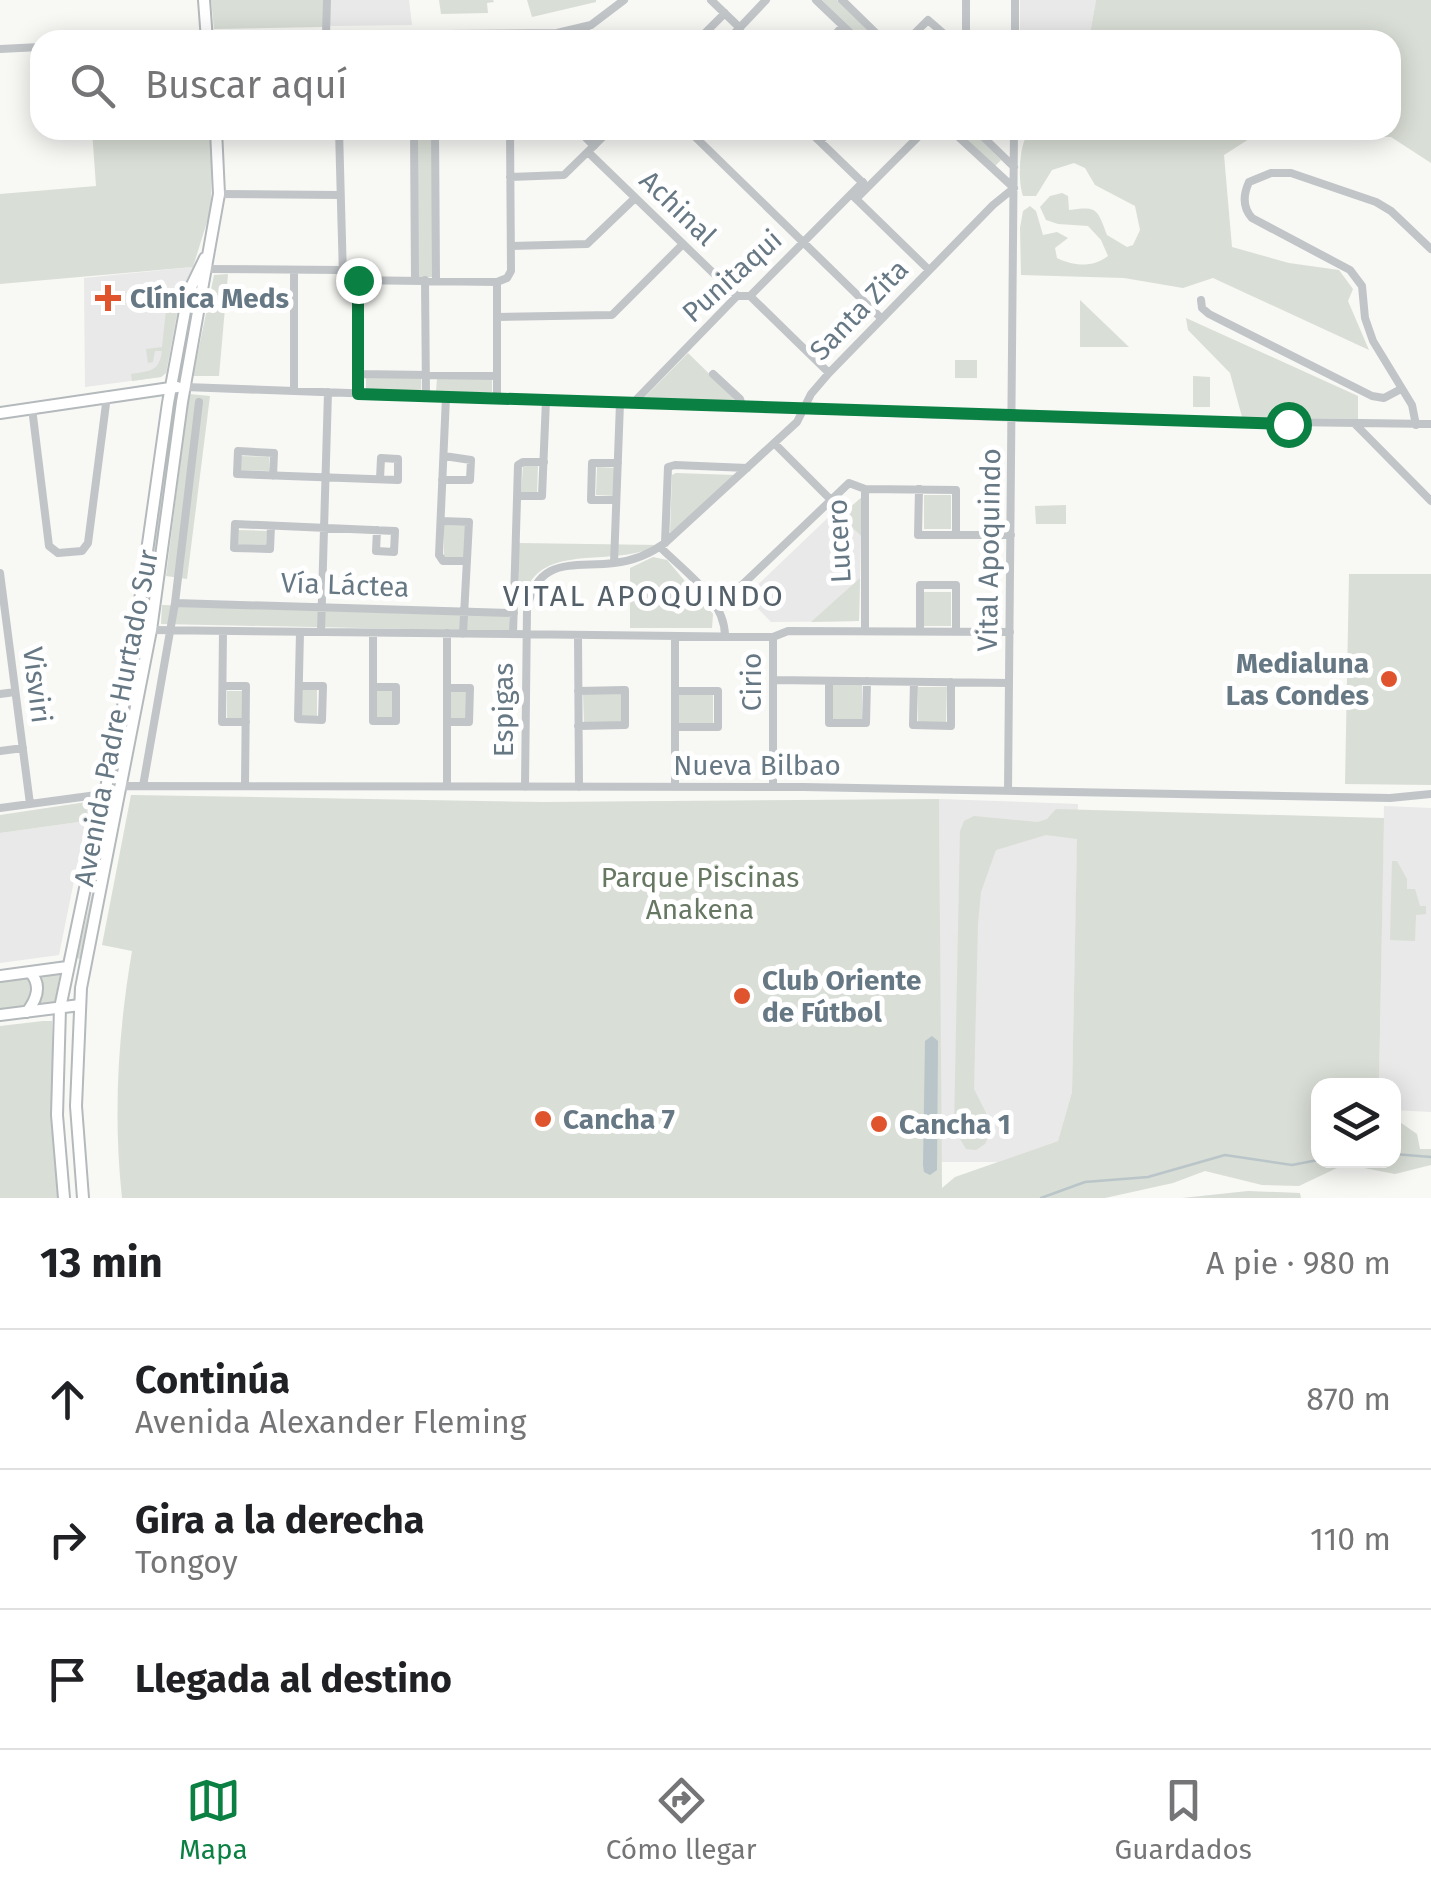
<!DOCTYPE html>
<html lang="es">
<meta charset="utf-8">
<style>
body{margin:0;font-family:"Fira Sans",sans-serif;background:#f6f6f6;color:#202124}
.controls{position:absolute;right:30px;bottom:30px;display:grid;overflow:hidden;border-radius:20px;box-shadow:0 5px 25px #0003}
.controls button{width:90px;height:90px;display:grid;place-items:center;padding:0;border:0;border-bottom:2px solid #e0e0e0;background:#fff;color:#202124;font:50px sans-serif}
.stop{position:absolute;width:30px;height:30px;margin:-22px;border:8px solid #0b8043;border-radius:50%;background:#fff}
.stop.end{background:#0b8043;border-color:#fff;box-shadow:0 2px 10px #0008}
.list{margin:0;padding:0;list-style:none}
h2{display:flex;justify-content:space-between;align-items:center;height:130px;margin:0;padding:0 40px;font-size:42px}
h2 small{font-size:32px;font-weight:400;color:#757577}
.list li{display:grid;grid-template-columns:65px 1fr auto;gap:30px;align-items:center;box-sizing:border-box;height:140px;padding:0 40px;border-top:2px solid #e0e0e0}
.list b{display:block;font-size:38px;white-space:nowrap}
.list p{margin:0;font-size:32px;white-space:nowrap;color:#757577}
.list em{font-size:32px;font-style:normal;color:#757577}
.icon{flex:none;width:55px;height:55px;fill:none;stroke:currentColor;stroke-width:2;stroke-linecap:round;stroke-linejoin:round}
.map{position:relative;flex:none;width:1431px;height:1198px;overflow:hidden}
.search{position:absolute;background:#fff;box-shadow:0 5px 25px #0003;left:30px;right:30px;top:30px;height:110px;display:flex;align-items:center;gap:25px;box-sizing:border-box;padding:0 35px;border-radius:30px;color:#757577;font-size:38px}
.sheet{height:550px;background:#fff}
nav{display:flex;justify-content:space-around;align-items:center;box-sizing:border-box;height:140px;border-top:2px solid #e0e0e0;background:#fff;font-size:28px;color:#757577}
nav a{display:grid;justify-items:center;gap:5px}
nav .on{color:#0b8043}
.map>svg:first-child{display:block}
.built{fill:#e8e9e8}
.green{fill:#d9ded6}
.water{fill:#bac5c9}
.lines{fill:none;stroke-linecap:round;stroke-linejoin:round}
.stream{stroke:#bac5c9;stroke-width:2.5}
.major-casing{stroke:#b4b9bc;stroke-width:14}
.minor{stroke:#c1c5c8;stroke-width:8}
.major{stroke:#fff;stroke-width:10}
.route{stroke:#0b8043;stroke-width:12}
.poi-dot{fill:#df542d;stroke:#fff;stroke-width:4}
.labels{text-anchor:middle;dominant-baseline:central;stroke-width:10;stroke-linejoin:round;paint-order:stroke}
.street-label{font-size:28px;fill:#677885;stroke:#fff}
.poi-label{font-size:28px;font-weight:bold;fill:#677885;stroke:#fff;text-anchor:start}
.park-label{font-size:28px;fill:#667762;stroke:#fff}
.neighbourhood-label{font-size:30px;letter-spacing:2.5px;fill:#55616a;stroke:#fff}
</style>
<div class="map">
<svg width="1431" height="1198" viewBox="0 0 1431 1198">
<rect width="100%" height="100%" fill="#f8f8f5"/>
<path class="built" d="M330 0H409L412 25 329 26Z
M1020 0H1096L1089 40H1020Z
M193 267 180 301 166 373 161 377 85 387 84 278Z
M835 511 861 536 859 621 771 622 746 596Z
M939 799 1078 804 1072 1092 1058 1141 998 1162H941Z
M1384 806 1431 808V1112L1394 1110V1086H1379Z
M86 821 59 955 0 963V833Z"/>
<path class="green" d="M211 0H323V27L214 29Z
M439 0H493L494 2 487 3 488 13 441 14Z
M527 0H596V2L532 17Z
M822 0H837L879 40H864Z
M1096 0H1431V163L1391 137 1257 134 1224 155 1232 247 1289 263 1339 270 1353 289 1348 301 1369 350 1213 278 1183 288 1124 278 1021 275 1020 228 1023 211 1030 206 1036 211 1043 235 1057 232 1068 238 1055 248 1057 258C1073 266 1093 268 1108 256L1101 240 1088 226 1058 224 1046 220 1040 207 1050 196 1062 193 1068 196 1069 210C1097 206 1097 208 1107 235L1127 247 1133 245 1140 230 1135 206 1095 185 1085 168 1074 163 1052 170 1036 196H1023C1018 182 1019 150 1026 137L1061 134 1069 130H1391V40H1089Z
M92 130H209L212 153 211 209 193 267 0 284V194L96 186Z
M418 130H433L432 277 416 278Z
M955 130H971L1001 160 994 167Z
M228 274 219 376H193L214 275Z
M1080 300 1129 347H1080Z
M166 310 177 313 166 373 161 377 132 381 131 374C150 371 159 372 162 351H155L153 362 148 363 146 349 162 347Z
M1186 318 1358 396V419L1242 417 1230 373 1188 330Z
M688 353 742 406 640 402Z
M955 360H977V378H955Z
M1193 376 1210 377V407H1193Z
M366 377 421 378V392L366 391Z
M437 378H492V392H436Z
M189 394 210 396 187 579 166 576Z
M173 404 172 453 149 623 122 764 114 772 150 575Z
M241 456 269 457V471L240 470Z
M523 465 538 466 537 494H521Z
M597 467 617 468 616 496 596 495Z
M676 473 735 475 670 533 672 475Z
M924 495H951V529H924Z
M863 496 861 536 840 516Z
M1066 505V524H1036L1035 506Z
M444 525 466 526V557H444Z
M238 530 267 531 266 545 238 544Z
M518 543 659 545C620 565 565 549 538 573 531 579 525 590 519 598Z
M653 557 667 560 713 614 712 628H630V568Z
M1349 574H1431V785L1345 784Z
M860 578 859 621 811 622Z
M924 592H951V626H924Z
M162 605 509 615 510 631 161 624Z
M833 684H862V719H833Z
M918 687H947L946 723H918Z
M317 689V717H301V690Z
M227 691H242V718H227Z
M376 691H392V718H376Z
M466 691V719H450V692Z
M677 693H713V725H676Z
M583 694H621V723L584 724Z
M115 794 83 960 77 958Z
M131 795 543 802 939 799 942 1188 955 1177 1058 1141 1072 1092 1077 839 1046 835 996 850 981 892 978 923 974 1089 989 1119 990 1134 985 1144 976 1150 966 1149 954 1129 960 831 964 821 974 816 1038 822 1047 819 1056 809 1384 818 1379 1085 1318 1086V1160H1394V1118L1417 1134 1420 1149H1431V1165L1395 1174 1359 1167H1339L1299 1186 1262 1185 1205 1171 1173 1183 1105 1198H122C113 1114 118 1034 132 951L102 945Z
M93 801 94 815 90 818V810L86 821 0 833V815Z
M1392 861H1397L1407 879V889H1415L1420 906H1426V914L1416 915 1415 941 1390 940Z
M60 973 55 1002 0 1010V981Z
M43 1021H52L54 1118 61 1198H0V1026Z
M1248 1191 1300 1193 1301 1198H1182Z"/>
<path class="water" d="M932 1036 938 1041 937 1170 930 1175 924 1172 923 1165 925 1041Z"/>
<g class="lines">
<path class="stream" d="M1394 1154 1431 1157
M1041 1198 1085 1182 1148 1177 1225 1155 1292 1165 1318 1160"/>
<defs>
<path id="major" d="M204 0 207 40
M0 413 177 387
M0 976 67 967
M27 1012C37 999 42 985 30 972
M0 1015 80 1005
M64 1198 57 1115 60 1008 129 678 168 403 185 311 192 285 205 258
M83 1198 76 1106 81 988 151 630 182 402 219 194 216 130"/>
</defs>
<use href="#major" class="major-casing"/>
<path class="minor" d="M711 0 740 28
M816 0 858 40
M842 0 883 40
M583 28 595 40
M326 35 327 0
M146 40 206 36 557 33 591 25 624 0
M698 40 725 13
M728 40 766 0
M830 40 843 26
M908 40 928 20 951 40
M966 40V0
M1015 40V0
M0 49 40 47
M339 130 343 277 349 280 497 282
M414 130 415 280
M435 130 436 280
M578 130 594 146
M688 130 881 318
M808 130 864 184
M976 130 1014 167
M820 141 831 130
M588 152 737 296
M510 177 564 175 610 130
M219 194 340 195
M851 194 929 270
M856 199 925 130
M511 246 587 244 635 198
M207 269 340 270
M294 270V391
M358 280V394
M425 280 426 396
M497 282 507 278 511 271 510 130
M497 282V399
M750 296 829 373
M1201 300 1202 308 1209 314 1372 396 1384 398 1401 389
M497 317 612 315 683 244
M358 374 497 376
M713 374 740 399 743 408
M185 387 1023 418 1431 424
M446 397 439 555 443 561H467
M632 404 737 296H750L863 182
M32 408 49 546 58 553 82 551 88 543 107 396
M1355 424 1431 501
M1416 425 1412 405 1373 341 1365 318 1362 286 1350 270 1252 218C1242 207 1243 195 1249 182L1271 173H1291L1376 202 1391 211 1431 249
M774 443 831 500
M273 476 274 453 238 451 237 474C290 476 344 478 398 480V459L381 458 380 479
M442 480H470L471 460 444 456
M919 489 918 535H956
M517 496H542L546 400
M616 500H591L592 463H618
M441 521 469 522 463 634
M271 526 270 549 234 548 235 524 395 531 394 552 376 551 377 530
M665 543 668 467 675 465 747 468
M660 547C685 572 725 599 725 636
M614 563 620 403
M0 573 30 804
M175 603 514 613
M719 607 849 483 865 489 956 490V535H1011
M151 630 773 637 788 631 1010 632
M865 630V489
M223 631 222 722H246
M920 631V585H956V631
M321 632 328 392
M513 634 518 465 523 462H544
M578 635 579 787
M675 636V787
M773 680 1009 683
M829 681V723H866L867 681
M914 682 913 725 951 726V682
M223 686H246L245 786
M299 686H323L322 720 298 719 300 632
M373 687H396V721H373Z
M373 687V633
M578 691 625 690V725L578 726
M675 691H718V727H675
M0 694 15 692
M447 722H469L470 688H447
M0 751 23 748
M143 786 175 603 199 402
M447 786V633
M525 787 527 609C538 555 574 568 614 563 632 561 650 554 665 543L797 422 811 394 829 373 993 205 1014 188 951 130
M773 787V637
M1008 791 1014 130
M0 808 104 794 123 786 803 787 1390 798 1431 794"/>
<use href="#major" class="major"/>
</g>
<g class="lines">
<path class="route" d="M358 280V394L1288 424"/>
</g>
<g class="poi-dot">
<path d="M103 283h10v10h10v10h-10v10h-10v-10h-10v-10h10z"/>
<circle cx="1389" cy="679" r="10"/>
<circle cx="742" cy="996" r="10"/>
<circle cx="543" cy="1119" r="10"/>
<circle cx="879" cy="1124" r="10"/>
</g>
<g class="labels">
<g class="street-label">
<text transform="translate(678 208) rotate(44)">Achinal</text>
<text transform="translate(732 276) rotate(-42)">Punitaqui</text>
<text transform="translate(859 310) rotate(-46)">Santa Zita</text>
<text transform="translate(839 541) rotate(-93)">Lucero</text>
<text transform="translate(989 550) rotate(-89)">Vital Apoquindo</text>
<text transform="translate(345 585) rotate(2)">Vía Láctea</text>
<text transform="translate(751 682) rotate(-90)">Cirio</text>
<text transform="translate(37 685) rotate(83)">Visviri</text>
<text transform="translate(503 710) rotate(-90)">Espigas</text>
<text transform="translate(116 718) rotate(-79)">Avenida Padre Hurtado Sur</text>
<text x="757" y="765">Nueva Bilbao</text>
</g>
<g class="poi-label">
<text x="130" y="298">Clínica Meds</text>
<text x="1369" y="663" text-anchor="end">Medialuna<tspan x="1369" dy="32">Las Condes</tspan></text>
<text x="762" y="980">Club Oriente<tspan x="762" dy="32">de Fútbol</tspan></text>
<text x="563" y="1119">Cancha 7</text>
<text x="899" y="1124">Cancha 1</text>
</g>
<g class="park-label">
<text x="700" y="877">Parque Piscinas<tspan x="700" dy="32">Anakena</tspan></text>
</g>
<g class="neighbourhood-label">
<text x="644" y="596">VITAL APOQUINDO</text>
</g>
</g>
</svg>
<div class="controls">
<button><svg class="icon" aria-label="layers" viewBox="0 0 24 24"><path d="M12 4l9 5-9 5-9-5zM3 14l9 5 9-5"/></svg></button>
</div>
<div class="stop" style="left:1288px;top:424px"></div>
<div class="stop end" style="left:358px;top:280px"></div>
<div class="search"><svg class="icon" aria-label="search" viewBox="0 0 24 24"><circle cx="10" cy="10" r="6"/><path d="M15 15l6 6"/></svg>Buscar aquí</div>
</div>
<section class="sheet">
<h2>13 min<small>A pie · 980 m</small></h2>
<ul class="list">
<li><svg class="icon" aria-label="ahead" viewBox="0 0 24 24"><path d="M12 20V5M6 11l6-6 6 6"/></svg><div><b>Continúa</b><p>Avenida Alexander Fleming</p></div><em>870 m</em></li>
<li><svg class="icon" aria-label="right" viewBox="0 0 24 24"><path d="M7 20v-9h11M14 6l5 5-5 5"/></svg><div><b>Gira a la derecha</b><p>Tongoy</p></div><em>110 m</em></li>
<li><svg class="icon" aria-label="arrive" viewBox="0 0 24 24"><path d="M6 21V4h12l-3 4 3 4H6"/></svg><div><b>Llegada al destino</b></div></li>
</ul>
</section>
<nav>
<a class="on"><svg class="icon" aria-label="map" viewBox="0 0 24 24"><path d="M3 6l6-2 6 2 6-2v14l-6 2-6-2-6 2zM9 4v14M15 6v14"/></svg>Mapa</a>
<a><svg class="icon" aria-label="directions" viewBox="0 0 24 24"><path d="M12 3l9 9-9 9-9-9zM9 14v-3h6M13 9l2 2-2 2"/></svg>Cómo llegar</a>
<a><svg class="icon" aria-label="saved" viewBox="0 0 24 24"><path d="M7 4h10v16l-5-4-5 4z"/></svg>Guardados</a>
</nav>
